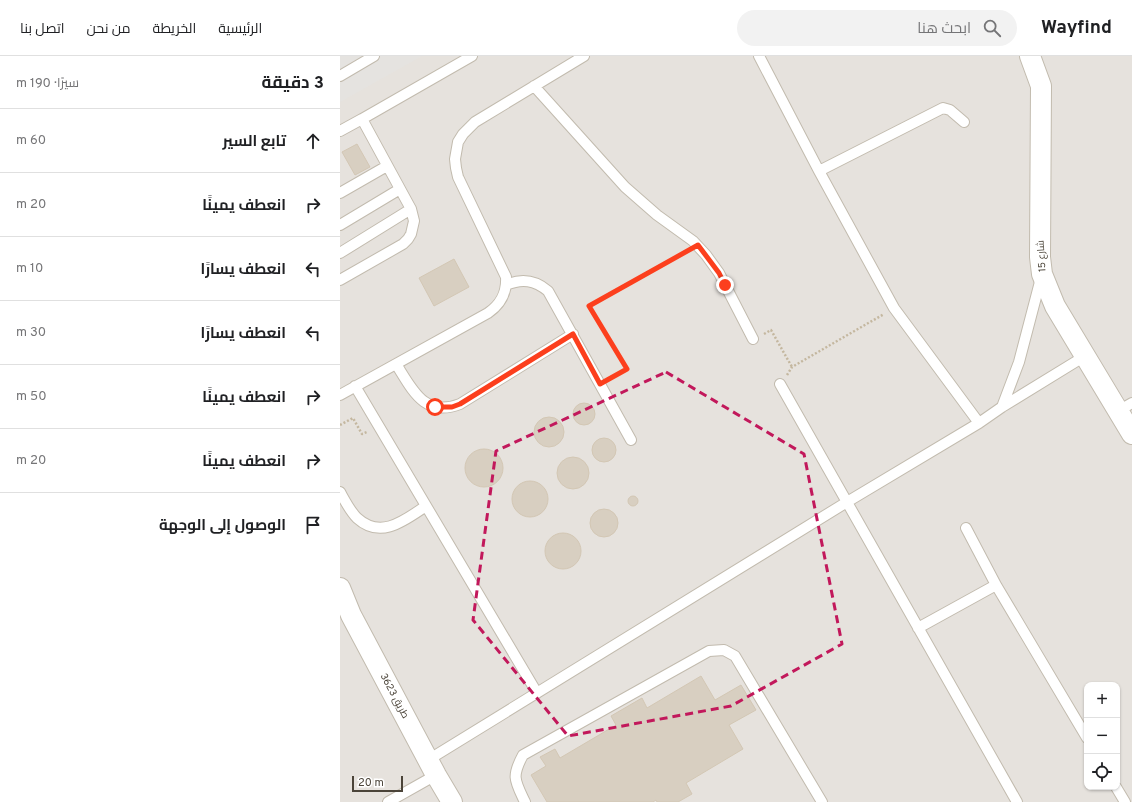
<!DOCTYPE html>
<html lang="ar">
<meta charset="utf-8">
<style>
body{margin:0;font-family:Overpass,Cairo,sans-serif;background:#f2f2f2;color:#202124;direction:rtl}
.controls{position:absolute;right:12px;bottom:12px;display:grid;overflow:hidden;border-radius:8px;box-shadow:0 1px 3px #0004}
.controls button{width:36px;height:36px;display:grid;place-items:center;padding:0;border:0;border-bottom:1px solid #e0e0e0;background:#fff;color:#202124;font:20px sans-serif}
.scale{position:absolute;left:12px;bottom:10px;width:51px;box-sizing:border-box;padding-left:4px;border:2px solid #4b4439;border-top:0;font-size:11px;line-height:14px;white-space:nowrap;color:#4b4439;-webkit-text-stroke:3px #fff;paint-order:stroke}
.stop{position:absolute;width:12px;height:12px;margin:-9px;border:3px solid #fc3f1d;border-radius:50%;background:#fff}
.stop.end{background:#fc3f1d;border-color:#fff;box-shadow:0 1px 4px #0008}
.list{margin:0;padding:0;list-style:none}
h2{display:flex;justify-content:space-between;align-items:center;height:52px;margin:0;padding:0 16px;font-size:17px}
h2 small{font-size:13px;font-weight:400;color:#757577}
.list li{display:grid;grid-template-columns:26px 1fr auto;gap:12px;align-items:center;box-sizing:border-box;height:64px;padding:0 16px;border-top:1px solid #e0e0e0}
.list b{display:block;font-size:15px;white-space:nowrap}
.list em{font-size:13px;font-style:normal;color:#757577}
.icon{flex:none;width:22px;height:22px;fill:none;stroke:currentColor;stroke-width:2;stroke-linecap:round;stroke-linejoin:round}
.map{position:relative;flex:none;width:792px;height:746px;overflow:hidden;direction:ltr}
header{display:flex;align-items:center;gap:24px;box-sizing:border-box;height:56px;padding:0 20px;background:#fff;border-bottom:1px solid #e0e0e0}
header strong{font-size:19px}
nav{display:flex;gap:22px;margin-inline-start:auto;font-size:14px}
.search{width:280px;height:36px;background:#f2f2f2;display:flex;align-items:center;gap:10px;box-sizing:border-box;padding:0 14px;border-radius:22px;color:#757577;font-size:15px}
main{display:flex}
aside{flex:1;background:#fff}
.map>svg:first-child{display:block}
.industrial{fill:#e6e2dd;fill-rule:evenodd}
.parking{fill:#e5e3e0}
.building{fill:#d8cfc1;stroke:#d3c7b4}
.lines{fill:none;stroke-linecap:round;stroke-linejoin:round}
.service-casing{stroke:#c2bbae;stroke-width:12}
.minor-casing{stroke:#c2bbae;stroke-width:22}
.path{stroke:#c4b79f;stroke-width:2.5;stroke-dasharray:2 2;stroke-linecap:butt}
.service{stroke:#fff;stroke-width:10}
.minor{stroke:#fff;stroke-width:20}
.route{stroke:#fc3f1d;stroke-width:5}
.marked{fill:none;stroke:#c2185b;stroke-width:3;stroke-dasharray:8 5;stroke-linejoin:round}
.labels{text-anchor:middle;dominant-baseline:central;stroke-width:3.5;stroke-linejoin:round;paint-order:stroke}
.street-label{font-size:10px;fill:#4b4439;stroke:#fff}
</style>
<header>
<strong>Wayfind</strong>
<div class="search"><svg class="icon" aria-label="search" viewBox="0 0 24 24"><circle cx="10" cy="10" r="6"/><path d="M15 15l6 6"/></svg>ابحث هنا</div>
<nav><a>الرئيسية</a><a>الخريطة</a><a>من نحن</a><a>اتصل بنا</a></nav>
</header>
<main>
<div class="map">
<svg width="792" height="746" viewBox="0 0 792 746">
<rect width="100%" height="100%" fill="#f6f3ec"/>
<path class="industrial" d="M0 0H792V746H0ZM747 629H777V731H747Z"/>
<path class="parking" d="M0 0H82L0 46Z"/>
<path class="building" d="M17 88 30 111 15 119 2 96Z
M114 203 129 231 94 250 79 222Z
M233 358a11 11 0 1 1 22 0a11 11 0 1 1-22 0Z
M194 376a15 15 0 1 1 30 0a15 15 0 1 1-30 0Z
M252 394a12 12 0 1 1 24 0a12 12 0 1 1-24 0Z
M125 412a19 19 0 1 1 38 0a19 19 0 1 1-38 0Z
M217 417a16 16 0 1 1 32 0a16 16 0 1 1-32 0Z
M172 443a18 18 0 1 1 36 0a18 18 0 1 1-36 0Z
M288 445a5 5 0 1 1 10 0a5 5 0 1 1-10 0Z
M250 467a14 14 0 1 1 28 0a14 14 0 1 1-28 0Z
M205 495a18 18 0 1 1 36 0a18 18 0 1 1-36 0Z
M361 620 375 644 401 629 416 654 389 669 403 693 346 727 352 738 338 746H317L316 744 313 746H207L191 719 206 710 200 701 215 693 220 702 276 669 271 660 302 642 307 652Z"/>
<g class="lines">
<defs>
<path id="service" d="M419 0 479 115 554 252 639 367
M0 20 34 0
M194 30 285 131 317 159 353 185 366 199 379 217 413 283
M22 63 132 0
M0 75 22 63 71 153 74 165 71 178 68 183 63 188 0 224
M479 115 603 52 610 54 624 66
M0 137 47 110
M0 169 60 133
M0 197 71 153
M166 229C182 222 195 224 208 235L291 384
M56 308C72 333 84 362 120 348L233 278
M440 328 677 746
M15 330 197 637
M0 339 148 257C161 248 167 237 166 221L118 121 116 112 115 103 118 86 123 78 135 66 244 0
M662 351 679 306 701 222
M778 355 792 347
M0 436C5 445 10 455 17 462 41 484 65 464 86 450
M626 472 656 529 747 682
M578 572 656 529
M88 704 507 446 639 367 662 351 745 300
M776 731 785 746
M48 746 96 719
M185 746C175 725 171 721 183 699L369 595 384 594 395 600 482 746"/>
<path id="minor" d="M690 0 701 30 700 201 702 218 715 250 792 378
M0 532 11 559 96 719 112 746"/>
</defs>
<use href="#service" class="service-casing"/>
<use href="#minor" class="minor-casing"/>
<path class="path" d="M424 278 431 274 452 311
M447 319 452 311 544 258
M271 322 287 313 249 250 345 196
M0 369 13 362 22 378 27 376"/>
<use href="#service" class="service"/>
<use href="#minor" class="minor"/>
</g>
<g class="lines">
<path class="route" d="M95 351H112L120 348 233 278 260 328 287 313 249 250 358 189 379 217 385 229"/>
</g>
<path class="marked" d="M326 316 464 398 502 588 391 650 228 680 133 564 156 395Z"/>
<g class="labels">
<g class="street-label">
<text transform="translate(702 200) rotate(-94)">شارع 15</text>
<text transform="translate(54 640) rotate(62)">طريق 3623</text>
</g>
</g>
</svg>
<div class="controls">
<button>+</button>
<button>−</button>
<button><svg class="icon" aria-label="locate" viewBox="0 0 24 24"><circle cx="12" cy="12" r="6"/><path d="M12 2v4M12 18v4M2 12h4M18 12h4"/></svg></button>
</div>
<div class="scale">20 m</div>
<div class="stop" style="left:95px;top:351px"></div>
<div class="stop end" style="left:385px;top:229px"></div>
</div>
<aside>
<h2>3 دقيقة<small>سيرًا · 190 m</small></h2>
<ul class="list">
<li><svg class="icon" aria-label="ahead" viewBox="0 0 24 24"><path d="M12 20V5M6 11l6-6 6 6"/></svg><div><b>تابع السير</b></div><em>60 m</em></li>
<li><svg class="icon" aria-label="right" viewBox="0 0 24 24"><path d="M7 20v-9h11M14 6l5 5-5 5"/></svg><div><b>انعطف يمينًا</b></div><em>20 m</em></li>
<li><svg class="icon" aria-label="left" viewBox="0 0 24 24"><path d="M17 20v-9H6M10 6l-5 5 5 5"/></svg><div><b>انعطف يسارًا</b></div><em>10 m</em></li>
<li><svg class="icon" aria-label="left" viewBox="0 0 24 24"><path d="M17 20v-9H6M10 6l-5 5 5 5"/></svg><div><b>انعطف يسارًا</b></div><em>30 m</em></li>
<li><svg class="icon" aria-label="right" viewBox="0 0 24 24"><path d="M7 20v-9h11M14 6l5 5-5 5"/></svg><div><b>انعطف يمينًا</b></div><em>50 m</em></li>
<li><svg class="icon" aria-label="right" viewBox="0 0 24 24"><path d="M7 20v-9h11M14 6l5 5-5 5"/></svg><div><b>انعطف يمينًا</b></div><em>20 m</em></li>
<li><svg class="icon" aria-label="arrive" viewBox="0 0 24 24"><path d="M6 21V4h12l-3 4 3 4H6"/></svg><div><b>الوصول إلى الوجهة</b></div></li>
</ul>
</aside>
</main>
